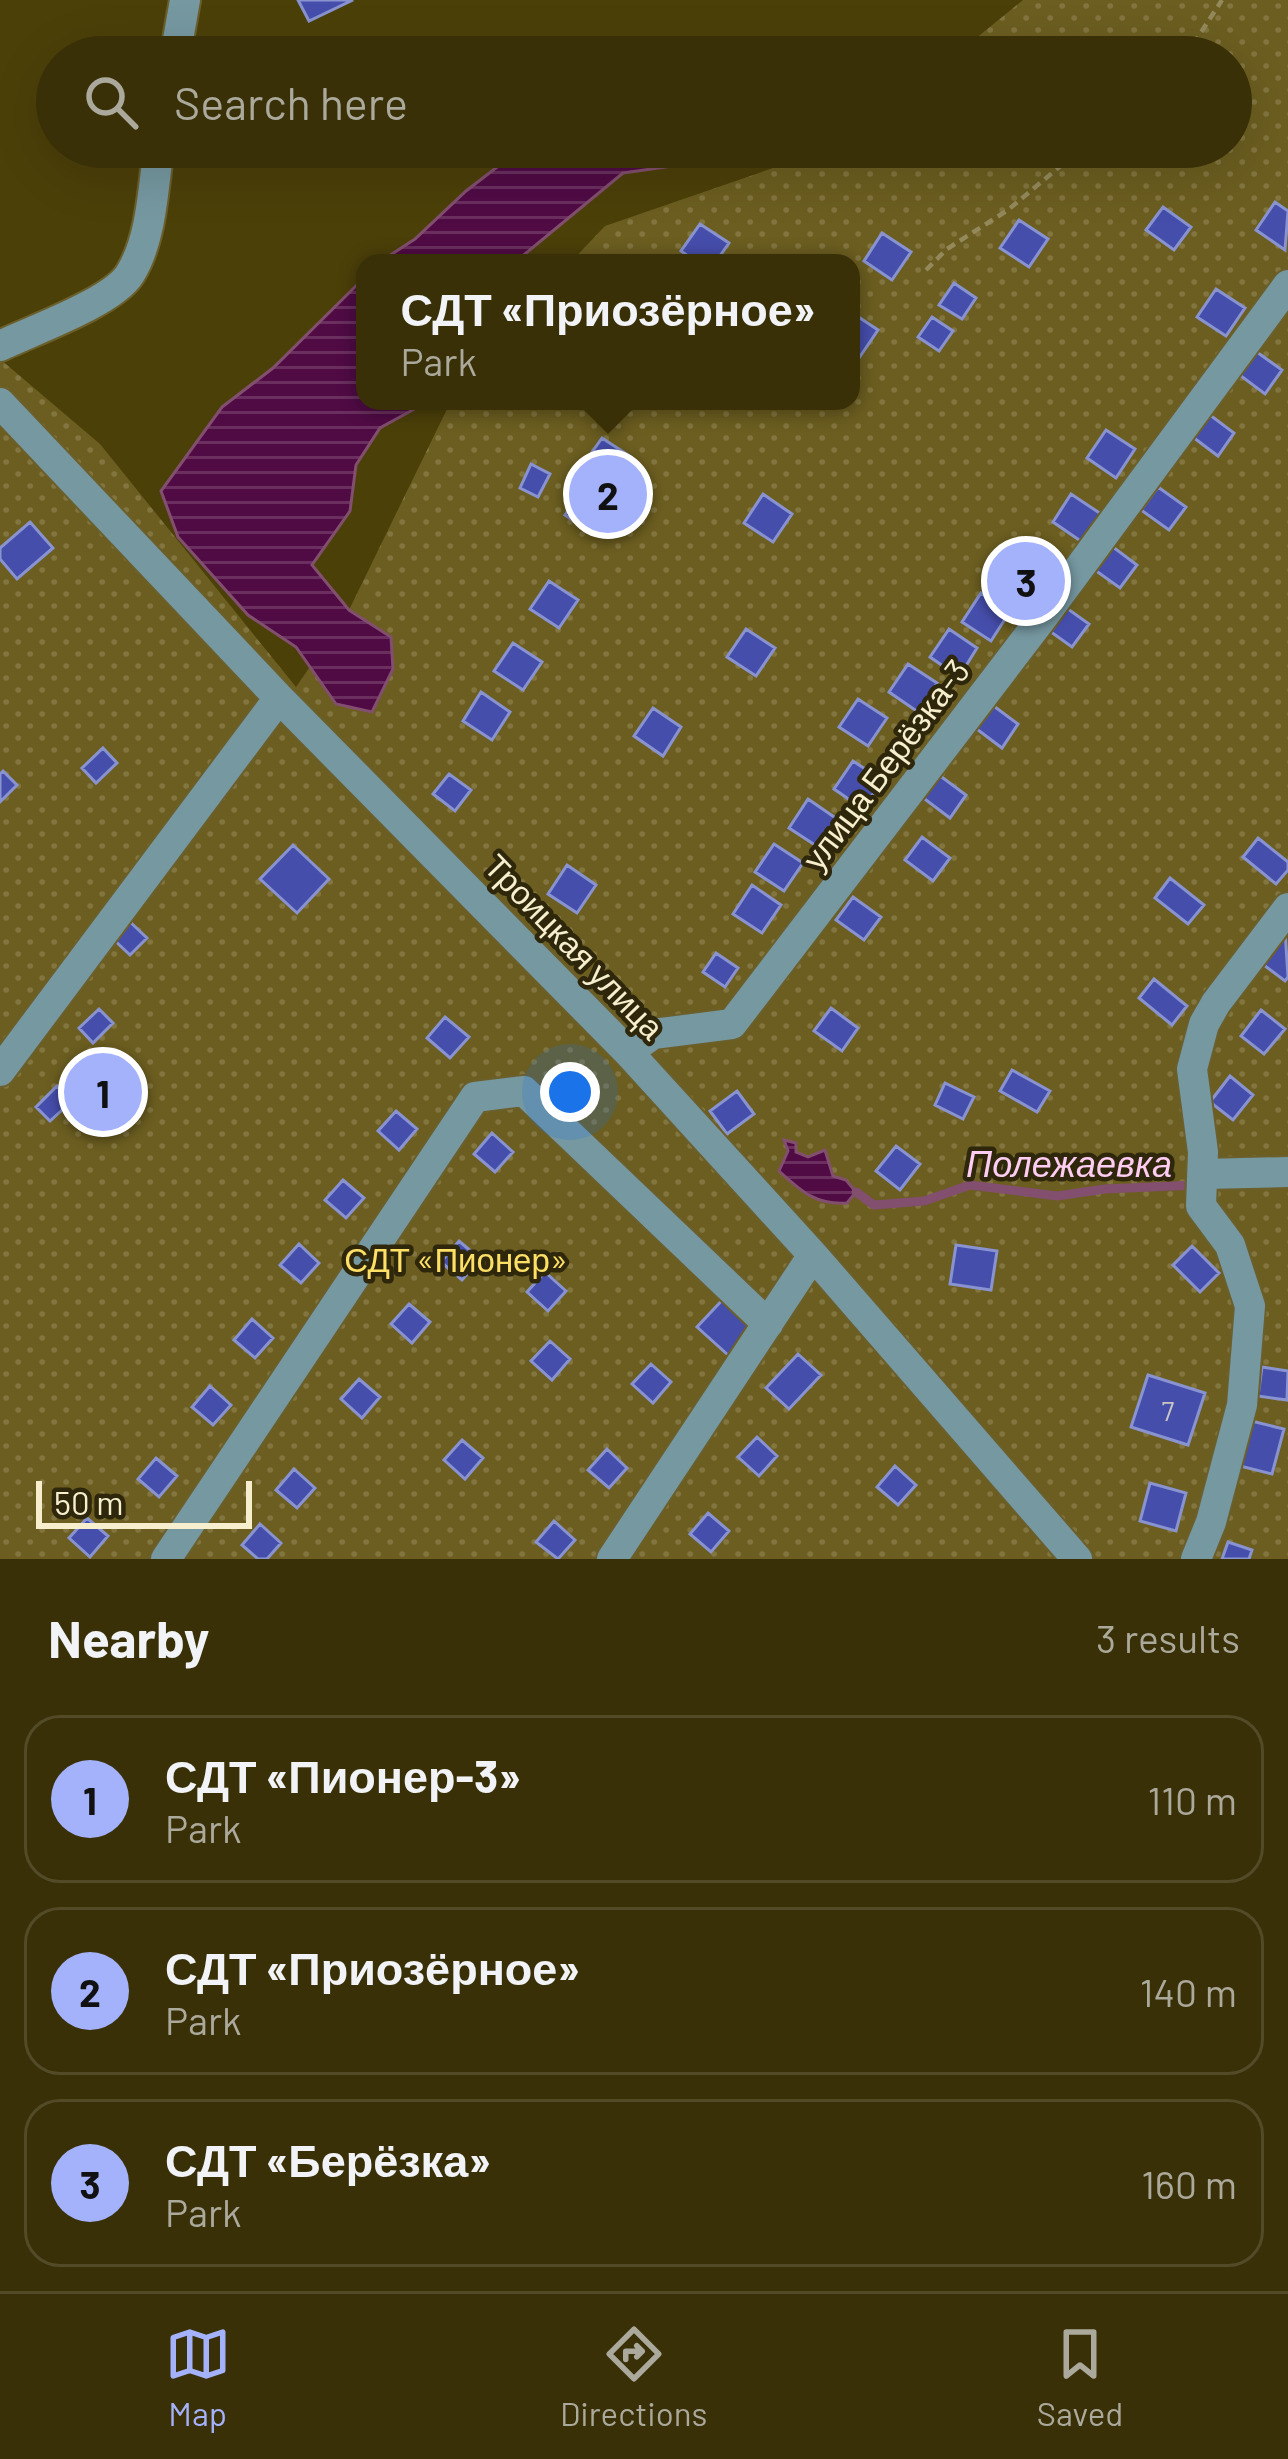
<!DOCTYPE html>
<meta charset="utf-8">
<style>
body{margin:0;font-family:Barlow,sans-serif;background:#403811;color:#f1f3f6}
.scale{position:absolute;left:36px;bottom:30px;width:216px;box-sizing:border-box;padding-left:12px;border:6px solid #f6eecc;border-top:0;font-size:33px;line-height:42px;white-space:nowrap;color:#f6eecc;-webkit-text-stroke:9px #2e270b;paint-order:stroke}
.you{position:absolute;left:570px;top:1092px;width:42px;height:42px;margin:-30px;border:9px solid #fff;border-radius:50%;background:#1a73e8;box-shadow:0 0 0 18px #1a73e833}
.badge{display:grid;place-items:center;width:78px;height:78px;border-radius:50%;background:#a4b2fc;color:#111;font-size:39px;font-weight:700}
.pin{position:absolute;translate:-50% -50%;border:6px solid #fff;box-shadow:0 3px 12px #0006}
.popup{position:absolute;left:356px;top:254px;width:504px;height:156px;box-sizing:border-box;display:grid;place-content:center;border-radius:24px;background:#393007;filter:drop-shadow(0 3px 9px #0005);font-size:39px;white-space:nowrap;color:#aba99b}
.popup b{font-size:45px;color:#f1f3f6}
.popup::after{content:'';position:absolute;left:50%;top:100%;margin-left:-24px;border:24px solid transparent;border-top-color:#393007}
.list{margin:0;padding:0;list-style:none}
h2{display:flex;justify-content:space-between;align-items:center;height:156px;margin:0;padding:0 48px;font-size:51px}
h2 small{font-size:39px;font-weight:400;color:#aba99b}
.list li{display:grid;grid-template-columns:78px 1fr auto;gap:36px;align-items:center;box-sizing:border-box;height:168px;margin:0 24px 24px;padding:0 24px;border:3px solid #534b28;border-radius:36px}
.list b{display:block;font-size:45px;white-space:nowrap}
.list p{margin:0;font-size:39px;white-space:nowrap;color:#aba99b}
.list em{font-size:39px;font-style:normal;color:#aba99b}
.icon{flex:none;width:66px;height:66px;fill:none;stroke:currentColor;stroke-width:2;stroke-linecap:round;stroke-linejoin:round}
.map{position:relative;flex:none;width:1288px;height:1559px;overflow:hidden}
.search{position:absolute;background:#393007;box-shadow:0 12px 48px #0002;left:36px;right:36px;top:36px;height:132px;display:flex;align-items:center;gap:30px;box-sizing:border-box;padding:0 42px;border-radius:66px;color:#aba99b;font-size:45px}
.sheet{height:732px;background:#393007}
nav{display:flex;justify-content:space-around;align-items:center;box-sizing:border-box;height:168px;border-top:3px solid #534b28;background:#393007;font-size:33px;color:#aba99b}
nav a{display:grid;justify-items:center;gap:6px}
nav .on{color:#a4b2fc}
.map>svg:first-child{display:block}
.grass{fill:url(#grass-dots)}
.water{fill:url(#water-rules);stroke:#824f6e;stroke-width:3}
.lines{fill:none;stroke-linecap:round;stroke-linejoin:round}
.stream{stroke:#824f6e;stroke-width:9}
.building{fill:#464eac;stroke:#8893cf;stroke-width:3}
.minor-casing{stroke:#6b5f2c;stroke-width:34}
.path{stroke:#93895b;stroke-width:4.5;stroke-dasharray:9 6;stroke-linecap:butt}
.minor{stroke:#7698a1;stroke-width:30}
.labels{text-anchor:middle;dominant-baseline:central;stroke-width:9;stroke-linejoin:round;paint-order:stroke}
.number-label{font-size:27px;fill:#cac6c4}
.street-label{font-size:33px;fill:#f6eecc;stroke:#2e270b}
.park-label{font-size:33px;fill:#fee066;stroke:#2e270b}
.water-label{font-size:36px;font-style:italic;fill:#fecdf1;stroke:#2e270b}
</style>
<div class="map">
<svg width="1288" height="1559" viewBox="0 0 1288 1559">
<defs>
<pattern id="grass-dots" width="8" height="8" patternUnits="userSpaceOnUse" patternTransform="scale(3)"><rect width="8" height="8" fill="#6c5e20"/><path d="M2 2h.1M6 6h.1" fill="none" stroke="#82753f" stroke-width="1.8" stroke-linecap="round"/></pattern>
<pattern id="water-rules" width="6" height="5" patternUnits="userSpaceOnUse" patternTransform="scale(3)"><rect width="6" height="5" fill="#500b45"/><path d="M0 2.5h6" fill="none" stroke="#6a2f5f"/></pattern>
</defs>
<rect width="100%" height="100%" fill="#4c4009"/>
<path class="grass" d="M1023 0H1288V1559H0V359L100 444 296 687 349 610 451 401H851V263H570L605 226 834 147H1231V57H953Z"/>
<path class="water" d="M523 147H756L715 160 623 173 514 263H378L415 239 466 191Z
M365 277V401H429L380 428 356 465 350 511 312 565 349 610 391 637 393 669 372 712 336 704 296 647 248 615 178 537 161 491 222 407 273 368Z
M784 1140 796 1143V1152L808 1157 825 1150 833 1176 846 1180 856 1192 847 1203C815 1205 801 1191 779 1171L788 1151Z"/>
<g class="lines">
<path class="stream" d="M856 1192 874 1205 924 1201 970 1185 1057 1196 1105 1189 1197 1185"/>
</g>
<path class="building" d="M298 0H353L309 21Z
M320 38 329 57H280Z
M1275 202 1288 211 1285 250 1256 230Z
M1163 207 1191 227 1174 250 1146 230Z
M1019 220 1048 239 1029 267 1000 248Z
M700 224 729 243 715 263H698L681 251Z
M882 233 911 252 892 280 864 261Z
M954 283 976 298 962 319 939 305Z
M1216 289 1245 308 1226 336 1197 317Z
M851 312 878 330 859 358 851 353Z
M932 317 953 331 939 351 918 337Z
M1254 350 1282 370 1265 394 1237 373Z
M1206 412 1234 433 1218 456 1190 435Z
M1106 430 1135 449 1116 478 1087 458Z
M602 438 631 457 612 485 583 465Z
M531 464 550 474 538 497 520 488Z
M583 487 613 506 593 534 565 515Z
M1158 487 1186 507 1169 530 1141 510Z
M763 494 792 514 773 542 744 523Z
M1071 494 1101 514 1082 542 1053 522Z
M30 522 53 548 17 579 0 559V548Z
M1109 544 1137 565 1120 588 1092 568Z
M1029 545 1059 564 1040 592 1011 573Z
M549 581 578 600 559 628 530 609Z
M981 593 1009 613 991 641 962 622Z
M1061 604 1089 624 1072 647 1044 627Z
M746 629 775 648 756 676 727 657Z
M949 629 977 648 959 677 930 657Z
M513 643 542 662 523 690 494 671Z
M908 664 937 683 918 712 889 692Z
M481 692 510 712 492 740 463 721Z
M858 699 887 718 868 746 839 727Z
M991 704 1018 724 1002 748 974 727Z
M653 708 681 727 663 756 634 736Z
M103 748 117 763 96 783 82 768Z
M853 761 882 780 863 809 834 789Z
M3 771 17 785 0 802V774Z
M449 774 471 790 455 811 433 794Z
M939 775 966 795 950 818 922 797Z
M808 799 837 819 818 847 789 828Z
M922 837 950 858 933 881 905 860Z
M1258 838 1288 862V870L1276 884 1243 857Z
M774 844 803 863 784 891 755 872Z
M293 845 329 879 297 913 260 879Z
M567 865 596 885 577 913 548 894Z
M1170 878 1204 905 1188 924 1155 898Z
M752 885 781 905 762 933 733 914Z
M853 897 881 917 864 940 836 920Z
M128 920 147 938 130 955 111 937Z
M1285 931 1288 977 1285 981 1261 963Z
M716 953 738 968 725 987 703 972Z
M1154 979 1187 1006 1172 1025 1139 998Z
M831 1008 858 1028 842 1051 814 1031Z
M99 1009 113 1023 93 1043 79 1028Z
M1261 1010 1285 1029 1264 1054 1241 1036Z
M445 1017 469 1037 450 1058 427 1038Z
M1012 1070 1050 1091 1037 1112 1000 1091Z
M1230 1076 1253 1095 1233 1120 1210 1102Z
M945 1083 974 1097 963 1119 935 1105Z
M57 1086 71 1102 50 1121 36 1107Z
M737 1091 754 1114 727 1134 710 1111Z
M396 1111 417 1129 399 1150 378 1131Z
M492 1133 513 1152 495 1172 474 1154Z
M896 1146 920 1164 900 1190 876 1171Z
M343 1180 364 1198 346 1218 325 1200Z
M459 1241 480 1259 462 1280 441 1262Z
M299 1244 319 1263 301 1283 280 1265Z
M956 1245 997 1251 991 1290 950 1284Z
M1192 1246 1219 1273 1200 1292 1173 1265Z
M545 1272 566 1291 548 1311 527 1292Z
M727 1295 758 1324 728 1355 697 1327Z
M409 1304 430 1322 412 1343 391 1324Z
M252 1319 273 1338 255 1358 234 1340Z
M550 1341 570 1359 552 1380 531 1361Z
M798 1354 821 1375 789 1409 766 1388Z
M651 1364 671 1382 653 1403 632 1384Z
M1262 1367 1288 1371 1287 1400 1258 1396Z
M1148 1375 1205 1393 1188 1445 1131 1427Z
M359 1379 380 1397 362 1418 341 1399Z
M210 1386 231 1405 213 1425 192 1407Z
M1247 1420 1284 1429 1272 1474 1236 1465Z
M757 1437 777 1456 759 1476 738 1457Z
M462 1440 483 1458 465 1479 444 1460Z
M607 1449 627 1468 609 1488 588 1470Z
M156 1458 177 1476 159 1497 138 1479Z
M895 1466 916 1485 898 1505 877 1487Z
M294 1469 315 1488 297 1508 276 1490Z
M1150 1483 1186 1493 1176 1531 1140 1521Z
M708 1513 729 1531 711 1552 690 1534Z
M87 1518 108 1536 90 1557 69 1538Z
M554 1521 575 1540 558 1559 536 1542Z
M260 1524 281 1543 267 1559H258L242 1545Z
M1228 1542 1252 1550 1249 1559H1222Z"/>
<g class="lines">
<defs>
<path id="minor" d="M175 57 185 0
M0 346C31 331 113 302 130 274 152 239 153 187 159 147
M0 403 279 698 628 1052 813 1255 1077 1559
M628 1052 653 1034 732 1024 1040 621 1288 285
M0 1071 279 698
M1203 1174 1288 1172
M166 1559 475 1097 524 1091 768 1324
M612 1559 813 1255
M1196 1559 1211 1522 1242 1405 1250 1306 1230 1245 1201 1206 1203 1152 1192 1069 1204 1024 1216 1003 1288 908"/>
</defs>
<use href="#minor" class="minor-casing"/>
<path class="path" d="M1185 57 1222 0
M926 270 947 249 1008 210 1083 147"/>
<use href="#minor" class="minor"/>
</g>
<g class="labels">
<g class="number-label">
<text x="1168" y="1410">7</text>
</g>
<g class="street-label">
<text transform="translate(885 764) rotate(-53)">улица Берёзка-3</text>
<text transform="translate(575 946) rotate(46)">Троицкая улица</text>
</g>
<g class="park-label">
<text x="456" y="1259">СДТ «Пионер»</text>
</g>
<g class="water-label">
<text x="1069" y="1162">Полежаевка</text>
</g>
</g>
</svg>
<div class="scale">50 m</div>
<div class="you"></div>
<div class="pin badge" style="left:103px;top:1092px">1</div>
<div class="pin badge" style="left:608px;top:494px">2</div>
<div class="popup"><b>СДТ «Приозёрное»</b>Park</div>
<div class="pin badge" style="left:1026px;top:581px">3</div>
<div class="search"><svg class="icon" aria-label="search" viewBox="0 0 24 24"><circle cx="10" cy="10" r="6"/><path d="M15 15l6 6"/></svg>Search here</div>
</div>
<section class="sheet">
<h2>Nearby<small>3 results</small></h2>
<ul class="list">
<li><span class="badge">1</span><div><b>СДТ «Пионер-3»</b><p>Park</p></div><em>110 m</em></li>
<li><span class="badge">2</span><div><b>СДТ «Приозёрное»</b><p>Park</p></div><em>140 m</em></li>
<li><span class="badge">3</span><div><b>СДТ «Берёзка»</b><p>Park</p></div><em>160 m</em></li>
</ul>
</section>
<nav>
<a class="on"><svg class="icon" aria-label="map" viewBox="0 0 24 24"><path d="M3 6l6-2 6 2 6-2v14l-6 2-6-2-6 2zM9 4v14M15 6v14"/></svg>Map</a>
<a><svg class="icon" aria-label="directions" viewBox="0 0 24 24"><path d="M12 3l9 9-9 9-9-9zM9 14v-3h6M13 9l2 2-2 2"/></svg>Directions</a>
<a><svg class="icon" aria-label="saved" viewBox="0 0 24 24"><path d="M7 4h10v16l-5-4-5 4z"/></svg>Saved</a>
</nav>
